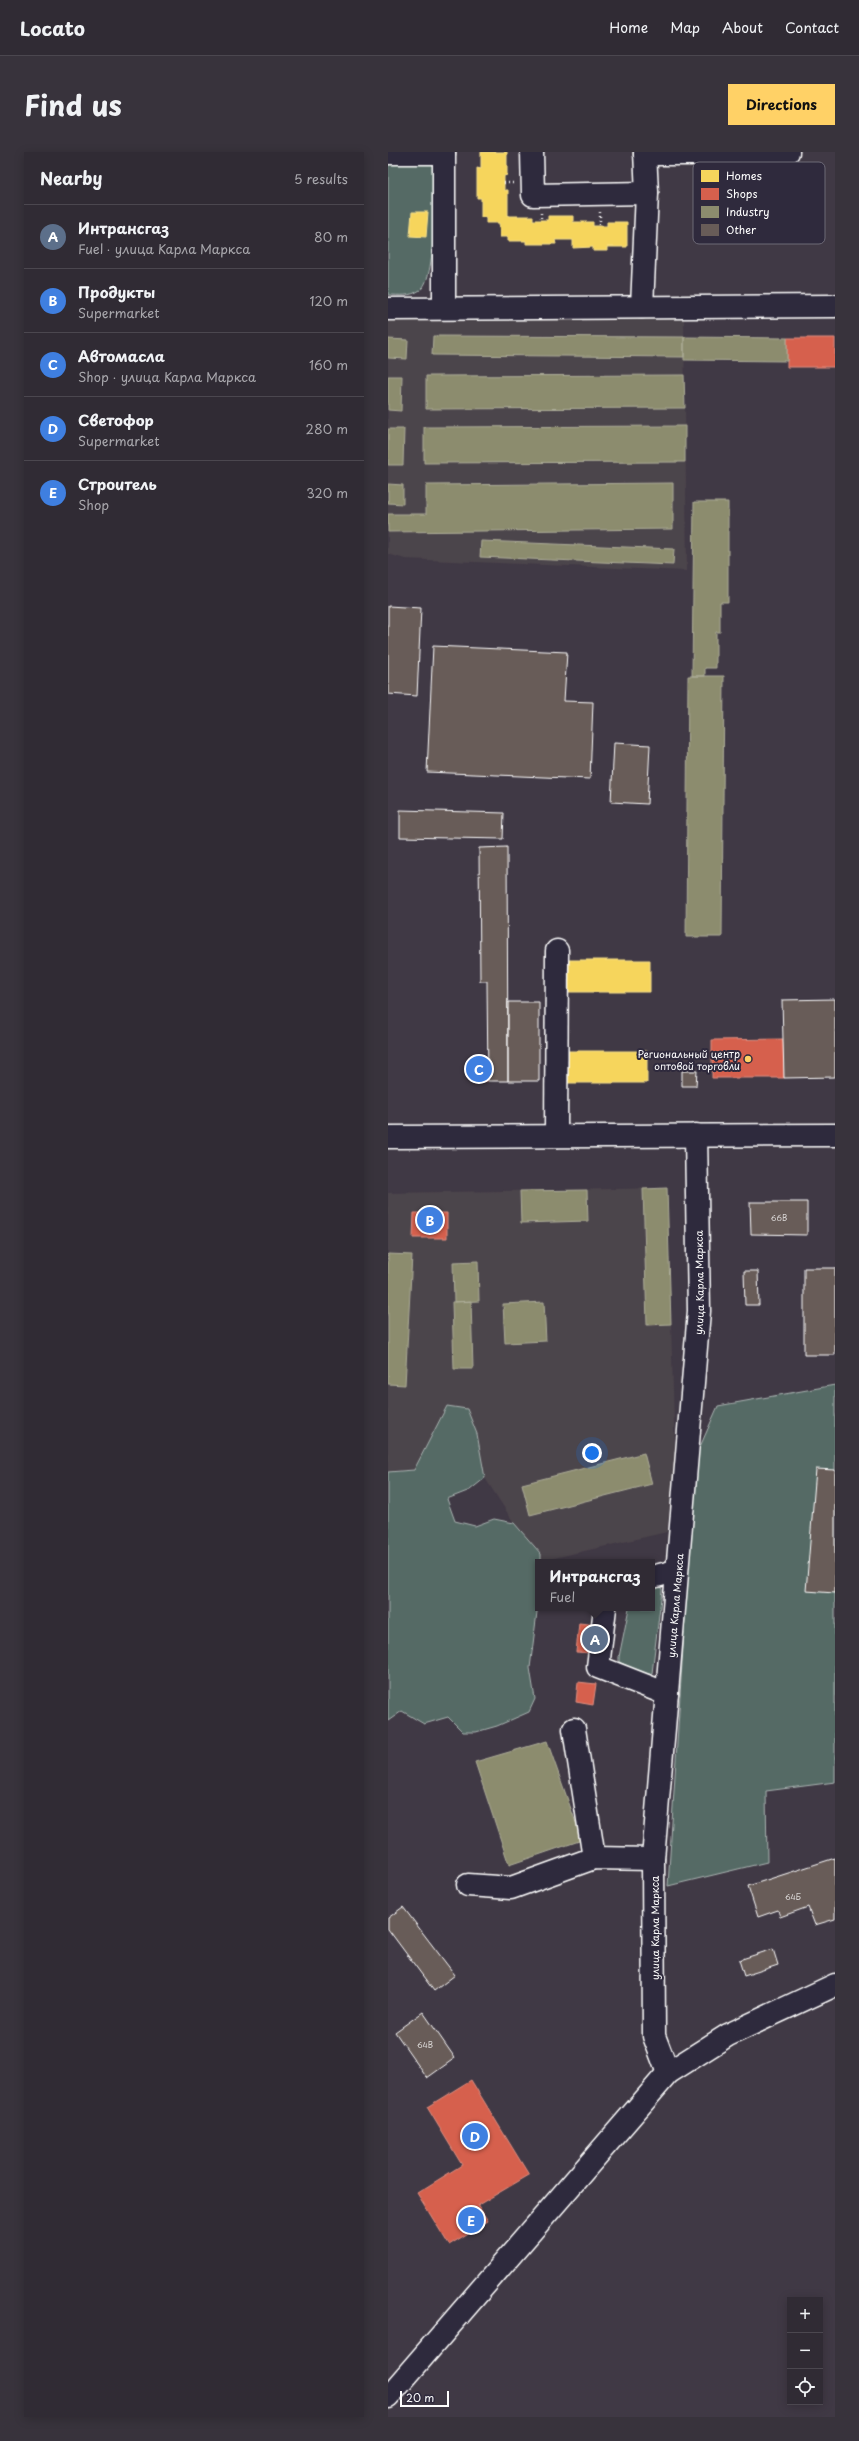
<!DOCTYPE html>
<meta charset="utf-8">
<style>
body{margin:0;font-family:"Playpen Sans",sans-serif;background:#38333c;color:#f1f3f6}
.controls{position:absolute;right:12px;bottom:12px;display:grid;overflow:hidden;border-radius:0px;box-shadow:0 2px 10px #0003}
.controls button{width:36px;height:36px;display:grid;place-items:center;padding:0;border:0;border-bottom:1px solid #4b474f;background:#302b34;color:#f1f3f6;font:20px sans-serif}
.scale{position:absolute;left:12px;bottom:10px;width:49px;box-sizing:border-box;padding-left:4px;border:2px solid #fff;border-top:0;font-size:11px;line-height:14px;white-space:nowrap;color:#fff;-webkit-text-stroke:3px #2f2a3d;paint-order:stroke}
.you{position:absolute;left:204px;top:1301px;width:14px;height:14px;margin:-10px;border:3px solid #fff;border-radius:50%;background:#1a73e8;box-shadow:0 0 0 6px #1a73e833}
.badge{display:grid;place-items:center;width:26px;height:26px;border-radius:50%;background:#ffd166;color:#fff;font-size:13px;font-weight:700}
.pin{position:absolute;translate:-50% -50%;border:2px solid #fff;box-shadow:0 1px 4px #0006}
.popup{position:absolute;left:147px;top:1407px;width:120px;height:52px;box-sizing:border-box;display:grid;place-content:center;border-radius:0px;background:#302b34;filter:drop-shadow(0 1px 3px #0005);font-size:13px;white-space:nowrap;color:#a8a7ac}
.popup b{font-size:15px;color:#f1f3f6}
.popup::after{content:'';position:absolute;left:50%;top:100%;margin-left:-8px;border:8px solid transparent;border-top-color:#302b34}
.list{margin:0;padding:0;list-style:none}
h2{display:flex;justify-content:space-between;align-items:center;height:52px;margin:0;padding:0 16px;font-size:17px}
h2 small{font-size:13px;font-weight:400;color:#a8a7ac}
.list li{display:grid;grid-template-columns:26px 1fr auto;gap:12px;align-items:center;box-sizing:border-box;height:64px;padding:0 16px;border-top:1px solid #4b474f}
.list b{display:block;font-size:15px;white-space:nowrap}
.list p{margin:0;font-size:13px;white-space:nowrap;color:#a8a7ac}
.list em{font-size:13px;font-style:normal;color:#a8a7ac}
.icon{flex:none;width:22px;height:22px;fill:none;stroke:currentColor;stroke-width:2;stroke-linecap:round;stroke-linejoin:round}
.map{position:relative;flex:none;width:447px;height:2265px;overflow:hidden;border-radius:0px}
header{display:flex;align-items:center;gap:24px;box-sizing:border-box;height:56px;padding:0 20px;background:#302b34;border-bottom:1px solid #4b474f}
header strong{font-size:19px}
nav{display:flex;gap:22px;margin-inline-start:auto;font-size:14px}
.intro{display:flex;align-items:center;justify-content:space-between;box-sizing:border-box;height:96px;padding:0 24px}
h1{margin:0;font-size:28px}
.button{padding:10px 18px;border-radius:0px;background:#ffd166;color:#111;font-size:14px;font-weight:700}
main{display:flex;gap:24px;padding:0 24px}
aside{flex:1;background:#302b34;border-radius:0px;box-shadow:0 2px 10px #0003}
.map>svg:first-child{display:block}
.built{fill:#4c444b}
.green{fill:#556a65;stroke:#aab4b2}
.homes{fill:#f6d55c;stroke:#f9e28d}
.shops{fill:#d6604d;stroke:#e29082}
.industry{fill:#8c8c6e;stroke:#aeae9a}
.building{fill:#685c58;stroke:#fff}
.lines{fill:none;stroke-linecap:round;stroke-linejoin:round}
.minor-casing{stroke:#fff;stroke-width:25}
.major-casing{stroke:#fff;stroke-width:25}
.path{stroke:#fff;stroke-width:2.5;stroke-dasharray:1 3;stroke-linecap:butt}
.minor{stroke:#2f2a3d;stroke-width:22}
.major{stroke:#2f2a3d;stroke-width:22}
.poi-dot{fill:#ffd166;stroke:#2f2a3d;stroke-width:1.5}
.labels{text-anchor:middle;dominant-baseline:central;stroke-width:4;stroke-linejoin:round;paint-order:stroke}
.number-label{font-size:8px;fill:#d9d6d5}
.poi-label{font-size:10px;fill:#fff;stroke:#2f2a3d;text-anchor:end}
.street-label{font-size:10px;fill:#fff;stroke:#2f2a3d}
.key{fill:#2f2a3d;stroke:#6d6a77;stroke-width:1}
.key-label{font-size:11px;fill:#fff}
</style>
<header>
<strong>Locato</strong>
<nav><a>Home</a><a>Map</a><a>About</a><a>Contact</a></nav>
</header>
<div class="intro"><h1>Find us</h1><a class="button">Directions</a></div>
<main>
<aside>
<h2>Nearby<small>5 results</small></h2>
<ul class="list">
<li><span class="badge" style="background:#5c6f8a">A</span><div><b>Интрансгаз</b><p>Fuel · улица Карла Маркса</p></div><em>80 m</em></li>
<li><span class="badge" style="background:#3f7fe0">B</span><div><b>Продукты</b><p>Supermarket</p></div><em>120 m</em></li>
<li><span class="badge" style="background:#3f7fe0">C</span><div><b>Автомасла</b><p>Shop · улица Карла Маркса</p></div><em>160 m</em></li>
<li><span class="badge" style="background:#3f7fe0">D</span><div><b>Светофор</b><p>Supermarket</p></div><em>280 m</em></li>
<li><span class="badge" style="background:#3f7fe0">E</span><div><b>Строитель</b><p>Shop</p></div><em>320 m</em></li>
</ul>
</aside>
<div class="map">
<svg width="447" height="2265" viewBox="0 0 447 2265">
<rect width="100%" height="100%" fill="#403945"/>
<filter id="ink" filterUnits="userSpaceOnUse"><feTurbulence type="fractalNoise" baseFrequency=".025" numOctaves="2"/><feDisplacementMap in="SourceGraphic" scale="8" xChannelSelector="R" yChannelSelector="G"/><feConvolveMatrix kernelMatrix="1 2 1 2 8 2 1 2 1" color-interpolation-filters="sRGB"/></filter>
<g filter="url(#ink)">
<path class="built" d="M296 166 299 419 17 407 0 402V168Z
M279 1036 287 1305 279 1380 153 1409V1402L126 1371 97 1326 89 1282 59 1254 26 1318 0 1320V1041Z"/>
<path class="green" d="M0 0H45C45 25 51 125 32 138 22 145 12 143 0 143Z
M447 1233V1630L378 1639 379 1710 280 1734 307 1306 330 1254Z
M59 1254 79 1257 89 1282 97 1326 82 1338 59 1347 67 1369 87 1374 106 1367 126 1371 153 1402V1410H150L149 1460 142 1516 147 1547 141 1560 109 1574 88 1580H75L60 1565 36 1572 14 1559 0 1569V1320L26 1318Z
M271 1431 274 1438 264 1521 259 1523 231 1510V1505L241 1456H264V1433Z"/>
<path class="homes" d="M93 0H119V23L116 24V38H120V64H145V68H160V64H185V70H205V74H219V70H239V95H219V99H205V95L185 96V88H167L168 92H138V89H120V85H112L111 71H98V65H93V46H89V16L93 17Z
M24 60H40L38 85 22 84Z
M177 808H262V840H177Z
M178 899H259V931H178Z"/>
<path class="shops" d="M399 186H447V215H399Z
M395 887 396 926H324V888Z
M86 909H100V929H86Z
M26 1061H59V1086H25Z
M191 1471 220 1474 217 1502 188 1500Z
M190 1530 208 1532 205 1553 188 1550Z
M83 1928 141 2023 90 2053 100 2069 61 2093 29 2041 74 2013 39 1955Z"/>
<path class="industry" d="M45 184 296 185V205L44 203Z
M296 185 399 186V209L296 208Z
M0 187 20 188 19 207 0 206Z
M296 223 297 256 38 257V224Z
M0 224H14L13 259 0 258Z
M297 274V310L36 311V275Z
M0 277H16L15 313H0Z
M285 331V377L0 380V362H38V333Z
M0 332 15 333V352L0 351Z
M306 350H340V450H332V480H328V516H317V524H304Z
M93 389 286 397 285 413 92 405Z
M300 524H336L334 785H298Z
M279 1036 283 1172 259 1173 255 1037Z
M199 1038 200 1069 133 1071 132 1039Z
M0 1102 24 1103 17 1233 0 1232Z
M90 1109 91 1149 66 1150 65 1110Z
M83 1149 85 1217H66L64 1150Z
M156 1150 158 1189 117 1191 115 1152Z
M256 1301 264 1332 142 1363 134 1332Z
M159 1589 194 1688 121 1713 87 1610Z"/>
<path class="building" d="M0 454 33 456 29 544 0 542Z
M45 494 179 500 176 549 205 550 202 627 39 620Z
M226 591 262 593 259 652 223 650Z
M12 658 116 661 115 687 12 685Z
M119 695 120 929H100L99 829H92L91 696Z
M447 847V925L396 926 394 848Z
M120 850H151V929H120Z
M294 919H309L308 934H294Z
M362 1050H419V1083L363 1082Z
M416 1116H447V1203H416Z
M356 1119H370L371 1153H357Z
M428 1317 447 1318V1441L418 1439Z
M447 1706V1767L427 1773 420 1755 392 1765 390 1758 370 1765 360 1734Z
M15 1755 67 1823 46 1839 0 1777V1766Z
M385 1797 390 1813 356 1824 351 1808Z
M35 1860 67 1906 39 1926 7 1880Z"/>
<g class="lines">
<defs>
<g id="minor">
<path d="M144 0 145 43 259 41"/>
<path d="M0 1H56"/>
<path d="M257 2H394L400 0"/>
<path d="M254 155 259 41 257 0"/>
<path d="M56 156V0"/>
<path d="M0 157 447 154"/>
<path d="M168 984 169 799"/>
<path d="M264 1425 288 1419"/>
<path d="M217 1456 210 1515 279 1542"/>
<path d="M186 1577 206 1706"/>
<path d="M80 1733 123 1736 206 1706 265 1707"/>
<path id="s1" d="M280 1921 266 1884 265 1707 311 1159 308 983"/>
<path d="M0 2245 280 1921 340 1883 447 1833"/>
</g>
<path id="major" d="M0 985 447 983"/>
</defs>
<use href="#minor" class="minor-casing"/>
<use href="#major" class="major-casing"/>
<path class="path" d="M116 31H126
M212 60V74
M153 61V68"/>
<use href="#minor" class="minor"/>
<use href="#major" class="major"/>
</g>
</g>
<circle class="poi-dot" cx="360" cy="907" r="4"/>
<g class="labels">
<g class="number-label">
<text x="391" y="1066">66В</text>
<text x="405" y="1745">64Б</text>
<text x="37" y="1893">64В</text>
</g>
<g class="poi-label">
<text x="352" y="901">Региональный центр<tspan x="352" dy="12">оптовой торговли</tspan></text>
</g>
<g class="street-label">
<text stroke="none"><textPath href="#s1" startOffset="795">улица Карла Маркса</textPath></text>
<text stroke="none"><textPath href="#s1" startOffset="471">улица Карла Маркса</textPath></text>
<text transform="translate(266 1776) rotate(-90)">улица Карла Маркса</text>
</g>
</g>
<rect x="305" y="10" width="132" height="82" rx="6" class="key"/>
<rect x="313" y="18" width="18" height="12" fill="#f6d55c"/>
<rect x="313" y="36" width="18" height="12" fill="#d6604d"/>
<rect x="313" y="54" width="18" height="12" fill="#8c8c6e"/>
<rect x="313" y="72" width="18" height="12" fill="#685c58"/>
<g class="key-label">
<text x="338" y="28">Homes</text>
<text x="338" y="46">Shops</text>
<text x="338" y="64">Industry</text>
<text x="338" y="82">Other</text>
</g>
</svg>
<div class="controls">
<button>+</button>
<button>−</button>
<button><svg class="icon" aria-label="locate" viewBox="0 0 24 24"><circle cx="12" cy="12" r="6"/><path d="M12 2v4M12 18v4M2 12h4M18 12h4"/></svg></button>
</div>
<div class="scale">20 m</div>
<div class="you"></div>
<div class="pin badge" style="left:207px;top:1487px;background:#5c6f8a">A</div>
<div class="popup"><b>Интрансгаз</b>Fuel</div>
<div class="pin badge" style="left:42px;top:1068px;background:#3f7fe0">B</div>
<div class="pin badge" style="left:91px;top:917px;background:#3f7fe0">C</div>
<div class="pin badge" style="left:87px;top:1984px;background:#3f7fe0">D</div>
<div class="pin badge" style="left:83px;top:2068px;background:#3f7fe0">E</div>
</div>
</main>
